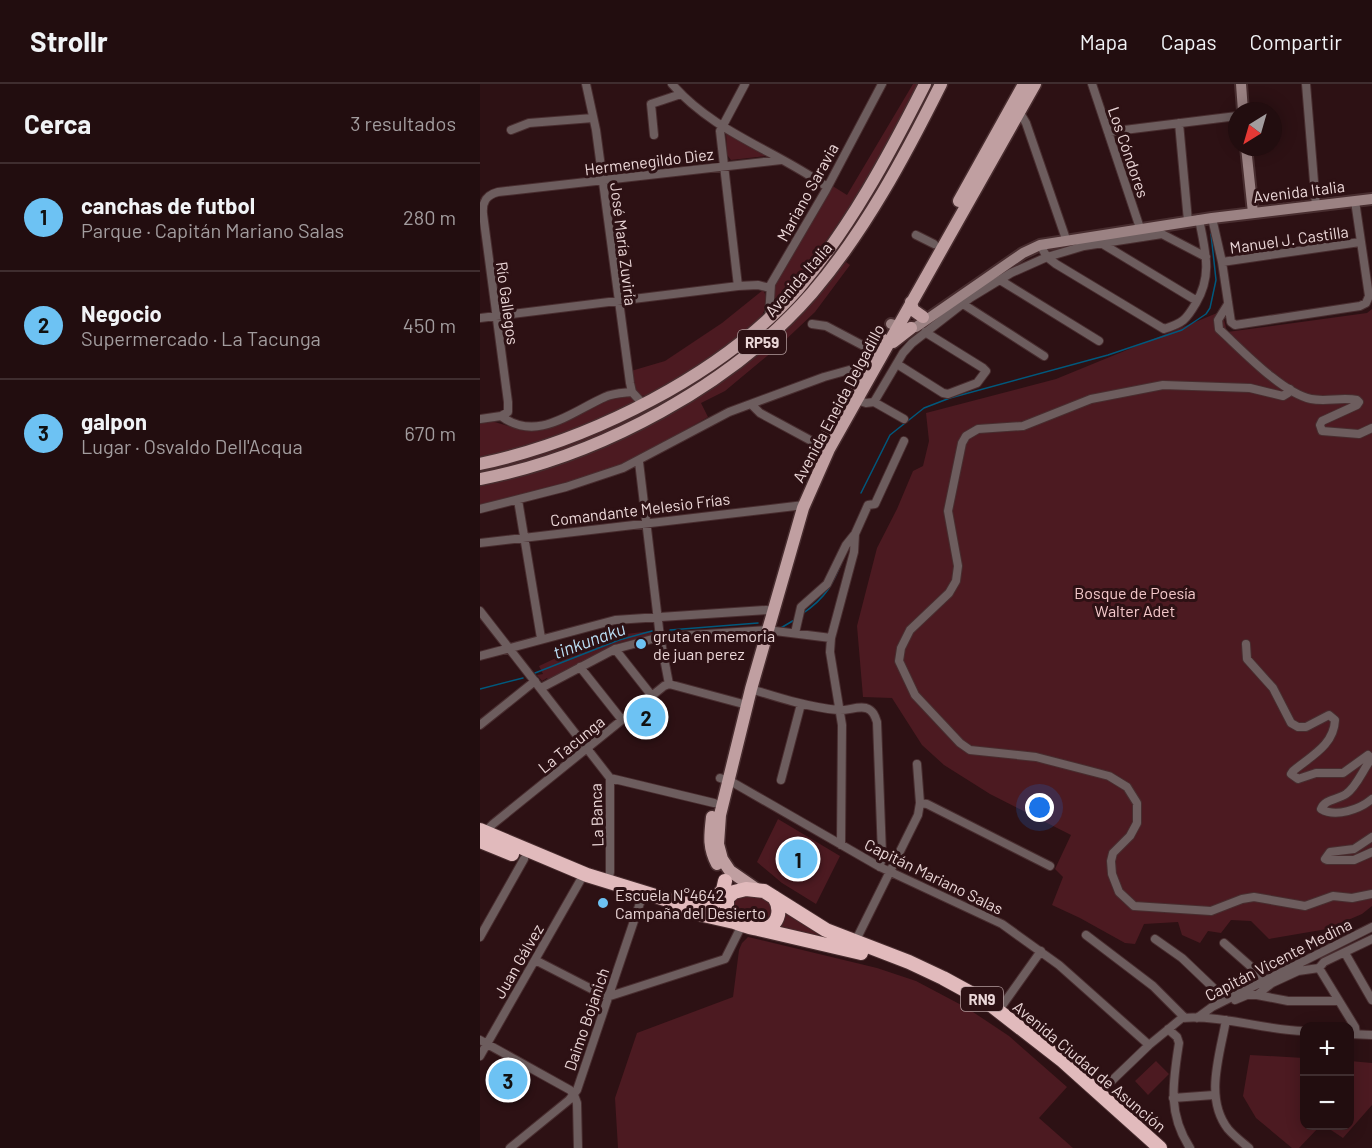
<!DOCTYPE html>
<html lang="es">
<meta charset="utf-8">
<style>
body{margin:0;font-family:Barlow,sans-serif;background:#2e1b1d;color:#f1f3f6}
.controls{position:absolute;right:18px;bottom:18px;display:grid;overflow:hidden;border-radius:12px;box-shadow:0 3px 15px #0003}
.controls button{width:54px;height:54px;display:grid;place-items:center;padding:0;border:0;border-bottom:2px solid #3f2d2f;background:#220d0f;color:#f1f3f6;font:30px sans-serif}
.compass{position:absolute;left:748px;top:18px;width:54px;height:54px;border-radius:50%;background:#220d0f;box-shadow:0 3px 15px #0003;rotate:217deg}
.you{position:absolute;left:560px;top:724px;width:21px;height:21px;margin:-15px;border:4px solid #fff;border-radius:50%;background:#1a73e8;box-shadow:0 0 0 9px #1a73e833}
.badge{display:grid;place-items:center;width:39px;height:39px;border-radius:50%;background:#6dc2f3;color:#111;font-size:20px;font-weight:700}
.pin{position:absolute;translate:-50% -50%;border:3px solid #fff;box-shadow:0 2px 6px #0006}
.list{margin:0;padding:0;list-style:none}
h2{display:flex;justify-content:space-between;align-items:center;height:78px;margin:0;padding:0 24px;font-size:26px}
h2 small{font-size:20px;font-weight:400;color:#a29c9e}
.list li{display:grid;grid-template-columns:39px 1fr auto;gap:18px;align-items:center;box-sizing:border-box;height:108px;padding:0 24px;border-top:2px solid #3f2d2f}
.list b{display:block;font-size:22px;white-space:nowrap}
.list p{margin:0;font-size:20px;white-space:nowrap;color:#a29c9e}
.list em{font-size:20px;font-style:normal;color:#a29c9e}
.map{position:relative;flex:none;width:892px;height:1064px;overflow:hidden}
header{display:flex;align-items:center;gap:36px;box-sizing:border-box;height:84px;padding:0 30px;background:#220d0f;border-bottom:2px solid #3f2d2f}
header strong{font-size:28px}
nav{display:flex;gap:33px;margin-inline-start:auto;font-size:21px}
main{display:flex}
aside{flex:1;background:#220d0f}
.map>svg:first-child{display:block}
.green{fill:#4c1a21}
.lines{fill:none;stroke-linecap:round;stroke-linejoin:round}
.stream{stroke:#00597d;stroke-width:1.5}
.street-casing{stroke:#482d2f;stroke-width:10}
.secondary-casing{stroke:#482d2f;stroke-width:14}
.primary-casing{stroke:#482d2f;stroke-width:15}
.highway-casing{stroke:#482d2f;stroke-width:16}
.street{stroke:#6d5d5e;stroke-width:8}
.secondary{stroke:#9b8283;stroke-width:10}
.primary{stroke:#c09fa1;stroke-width:12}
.highway{stroke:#e1babc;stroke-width:14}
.poi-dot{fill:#6dc2f3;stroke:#2d1114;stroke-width:2}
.labels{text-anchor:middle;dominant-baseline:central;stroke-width:6;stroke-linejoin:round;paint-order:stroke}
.shield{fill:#2d1114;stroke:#b29c9d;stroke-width:1.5}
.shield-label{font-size:15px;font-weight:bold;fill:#ebd7d8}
.street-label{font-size:16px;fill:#ebd7d8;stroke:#2d1114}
.park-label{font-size:16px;fill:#f3c8ca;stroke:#2d1114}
.poi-label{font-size:16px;fill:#ebd7d8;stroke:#2d1114;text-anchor:start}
.water-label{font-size:18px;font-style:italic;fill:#badef5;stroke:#2d1114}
</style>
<header>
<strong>Strollr</strong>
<nav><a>Mapa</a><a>Capas</a><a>Compartir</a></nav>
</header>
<main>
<aside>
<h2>Cerca<small>3 resultados</small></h2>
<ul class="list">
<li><span class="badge">1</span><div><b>canchas de futbol</b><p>Parque · Capitán Mariano Salas</p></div><em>280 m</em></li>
<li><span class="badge">2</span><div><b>Negocio</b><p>Supermercado · La Tacunga</p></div><em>450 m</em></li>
<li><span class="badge">3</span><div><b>galpon</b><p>Lugar · Osvaldo Dell'Acqua</p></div><em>670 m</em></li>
</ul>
</aside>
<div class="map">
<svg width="892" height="1064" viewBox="0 0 892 1064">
<rect width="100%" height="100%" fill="#2d1114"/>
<path class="green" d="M433 0H440C399 81 353 155 293 223L294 202 351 101 367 111Z
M450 0H458L418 76 345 190 296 243 222 298 174 328 92 365 0 392V385L17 381 222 290 340 182Z
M246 48 286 72 251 76 247 71Z
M366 178 370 181 335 228 299 262 245 307 221 319 228 333 151 377 127 388 0 422V400L151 349 314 236 336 214Z
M283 206C288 213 287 225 281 232 268 249 190 304 169 311 168 311 161 312 160 312L154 304 151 287 185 277 242 239Z
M892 225V822L882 830 847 845 789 855 771 837 751 836 741 849 728 847 720 859 702 851 698 838 664 840 655 860 645 859 600 834 572 821 583 793 575 785 591 751 510 710 464 681 442 661 412 614 383 613 377 542 397 464 417 425 433 387 443 382 449 357 446 329 576 295 742 227 747 248 887 229Z
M145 311 153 312 155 317 153 321 80 352 0 375V338L8 336 35 344 58 345 126 316Z
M171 547 172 551 138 559 69 598 67 594 62 597 57 591 63 590 59 582 112 557 129 552Z
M298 735 360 772 336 820 302 799 277 778Z
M261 811C273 812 284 811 292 821V834L280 841 256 832 252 819 255 814Z
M303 822 330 841 359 856 434 881 492 910 548 949 678 1064H676C621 1014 563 956 501 917 438 877 364 857 291 844L301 834Z
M268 853 397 884 436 897 487 924 529 952 587 1003 559 1034 593 1064H138L135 1014 157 949 253 913 259 866 262 859Z
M770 971 824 974V1042H840L819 1064H812L776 1034 763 1012Z
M676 977 689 990 668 1011 655 997Z
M870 977 892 979V1021L863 1054 845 1042H870Z"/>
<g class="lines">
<path class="stream" d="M381 409 410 351 444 324 470 314 628 271 702 246 726 230 730 224 736 196 731 150
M322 530C347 513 353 500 364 473
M299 545 316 535
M190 546 278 539
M55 589 139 556 172 547
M0 605 43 594"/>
<defs>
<path id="street" d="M106 0 116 46 150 299 152 308 163 320
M192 0C233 48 297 67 347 103
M612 0 660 144
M826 0 836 122
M539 27 546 39 586 155
M699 39 708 137
M31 46 49 39 113 34
M628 48 757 32
M174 51 171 20 201 10
M732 134 742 178 751 238 755 241 880 222 886 219 889 212 875 117
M436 151 454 160
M621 159 717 217
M560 161 567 173 576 180 684 245C703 239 706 236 716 219 733 190 725 167 719 135
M742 178 880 158
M520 196 619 257
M258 202 240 47 265 0
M483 220 564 272
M748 220 738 236 739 245C761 265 802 309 831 315 846 318 862 313 877 316L879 318 877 321 842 337 840 341 842 347 879 350 892 344
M289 233 291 200 346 106 402 0
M0 234 258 202 278 201 290 204
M332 240 346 242 399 270
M417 280 463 309 468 310 497 299 506 287 503 284 445 248
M810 305 808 309 803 312 770 304 683 301 611 315 543 342 498 345 486 352 482 359 468 427 478 482 476 497 469 509 430 546 421 564 419 577 435 611 480 659 490 666 556 673 629 692 647 703 657 719V739L650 752 633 769 631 777 632 790 639 808 654 822 731 827 762 815 774 813 825 822 853 812 872 814 892 810
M377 316 386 319 394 318 424 335
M394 318 423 269 432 259 490 214 531 189 567 173 604 162 682 150 726 173
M271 320 280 329 341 362
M21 332 28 328V318L3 130C2 118 6 111 18 108L301 76
M0 335 21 332C57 359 91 328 125 313 133 309 143 309 152 308
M159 378 180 553 189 600
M38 416 61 554
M0 425 86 403 143 384 249 328 344 293 387 281
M0 459 324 421
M0 527 130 694V788L128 798
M315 549 321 523 347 500 366 461 374 451
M766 560 767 575 793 604 811 639 818 643H826L849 631 855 636C854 661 831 672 813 687L811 690 818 695 836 689H863L888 671 890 673 889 678C882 688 876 703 866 710 857 716 845 715 841 725 856 734 880 725 892 715
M135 565 172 612
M0 572 135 536 286 526 293 527
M100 583 142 636
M61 604 135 565 180 553 287 546 351 554
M271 605C300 614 328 623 358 626 367 627 377 622 386 624 393 626 395 632 397 638L402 770 400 783
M0 641 55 597
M130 694 234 719
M240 694 252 698 400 783 522 840 579 881 669 961
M301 696 321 620
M440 719 447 720 570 782
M5 748 13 740 184 602 189 600 267 621
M892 753 874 765 850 768 845 775 847 776H874L892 768
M361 761 362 641 350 568 351 554 374 468 375 450 388 421 395 420 424 357
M606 851 673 902 705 934
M0 853 44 775
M675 855 702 874 746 916
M375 858 438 731 440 719 437 680
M744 859 785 895
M865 869 892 916
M55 876 127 913 245 875 262 841
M839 884 875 943 876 950
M777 911 808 917H859
M755 916 767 911H777L792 899 818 887 839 884 844 878 892 855
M519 926 561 867
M717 934 732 923 892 843
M746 936C740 971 724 1014 748 1045 754 1052 762 1058 769 1064
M688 945 697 953 699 959C693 998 687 1029 710 1064
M870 950 892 951
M0 956 90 1006 94 1011
M0 972 100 797
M619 1009 669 961 702 934C743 931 784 946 824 947
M94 1011 97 1019 98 1064
M693 1014 734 1011
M30 1064 89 1016 97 1006 161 816"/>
<path id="secondary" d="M761 0 763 27
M766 63 773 129
M411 240 427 244 436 243 543 169 560 161 732 134 892 115"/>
<path id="primary" d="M479 117 544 0
M431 218 433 226 443 233
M413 258 431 244
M339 365 402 255
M0 380C111 356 242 291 318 205 370 144 409 71 445 0
M0 395C120 372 252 301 332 209 385 147 425 72 461 0
M232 733C230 751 228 763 237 780
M276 805 250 787 242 775 238 760 240 731 271 605 323 424 349 365 555 0"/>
<path id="highway" d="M0 746 107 791 198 819 222 821 247 814 254 808 266 805 284 807 346 846 429 878 463 894 507 918 583 977 680 1064
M0 757 32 770
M247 814V827L254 838C262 841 270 844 279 845 298 845 303 827 294 813
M233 817 243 806 245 797
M201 826 254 838
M278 845 381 869"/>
</defs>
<use href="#street" class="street-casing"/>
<use href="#secondary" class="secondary-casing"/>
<use href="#primary" class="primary-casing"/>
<use href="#highway" class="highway-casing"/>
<use href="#street" class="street"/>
<use href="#secondary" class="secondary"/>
<use href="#primary" class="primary"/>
<use href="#highway" class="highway"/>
</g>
<g class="poi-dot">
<circle cx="161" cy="560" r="6"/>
<circle cx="123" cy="819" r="6"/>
</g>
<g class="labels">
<g class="shield">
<rect x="258" y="246" width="48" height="24" rx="4.5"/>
<rect x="481" y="903" width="42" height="24" rx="4.5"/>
</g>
<g class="shield-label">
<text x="282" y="258">RP59</text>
<text x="502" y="915">RN9</text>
</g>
<g class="street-label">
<text transform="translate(649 68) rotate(71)">Los Cóndores</text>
<text transform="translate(169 77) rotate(-7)">Hermenegildo Diez</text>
<text transform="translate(819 107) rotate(-7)">Avenida Italia</text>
<text transform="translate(327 108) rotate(-61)">Mariano Saravia</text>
<text transform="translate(809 155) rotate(-8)">Manuel J. Castilla</text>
<text transform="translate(144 160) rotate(83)">José María Zuviría</text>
<text transform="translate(318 195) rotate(-49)">Avenida Italia</text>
<text transform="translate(28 219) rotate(82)">Río Gallegos</text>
<text transform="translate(358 319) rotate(-62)">Avenida Eneida Delgadillo</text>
<text transform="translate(160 425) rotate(-7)">Comandante Melesio Frías</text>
<text transform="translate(91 660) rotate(-39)">La Tacunga</text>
<text transform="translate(116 731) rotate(-92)">La Banca</text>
<text transform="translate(454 792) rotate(26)">Capitán Mariano Salas</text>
<text transform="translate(798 875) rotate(-27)">Capitán Vicente Medina</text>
<text transform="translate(38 877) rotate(-60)">Juan Gálvez</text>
<text transform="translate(106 935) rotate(-71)">Daimo Bojanich</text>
<text transform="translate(610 982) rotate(40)">Avenida Ciudad de Asunción</text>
</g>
<g class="park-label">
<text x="655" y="508">Bosque de Poesía<tspan x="655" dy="18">Walter Adet</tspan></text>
</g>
<g class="poi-label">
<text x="173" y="551">gruta en memoria<tspan x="173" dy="18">de juan perez</tspan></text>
<text x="135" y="810">Escuela N°4642<tspan x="135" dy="18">Campaña del Desierto</tspan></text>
</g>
<g class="water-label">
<text transform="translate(109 556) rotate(-20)">tinkunaku</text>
</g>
</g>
</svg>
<div class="controls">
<button>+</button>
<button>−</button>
</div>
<svg class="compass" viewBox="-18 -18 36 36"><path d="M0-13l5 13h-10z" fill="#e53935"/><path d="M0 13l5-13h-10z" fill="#a29c9e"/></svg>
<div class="you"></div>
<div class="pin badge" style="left:318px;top:775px">1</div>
<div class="pin badge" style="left:166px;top:633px">2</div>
<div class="pin badge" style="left:28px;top:996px">3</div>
</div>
</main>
